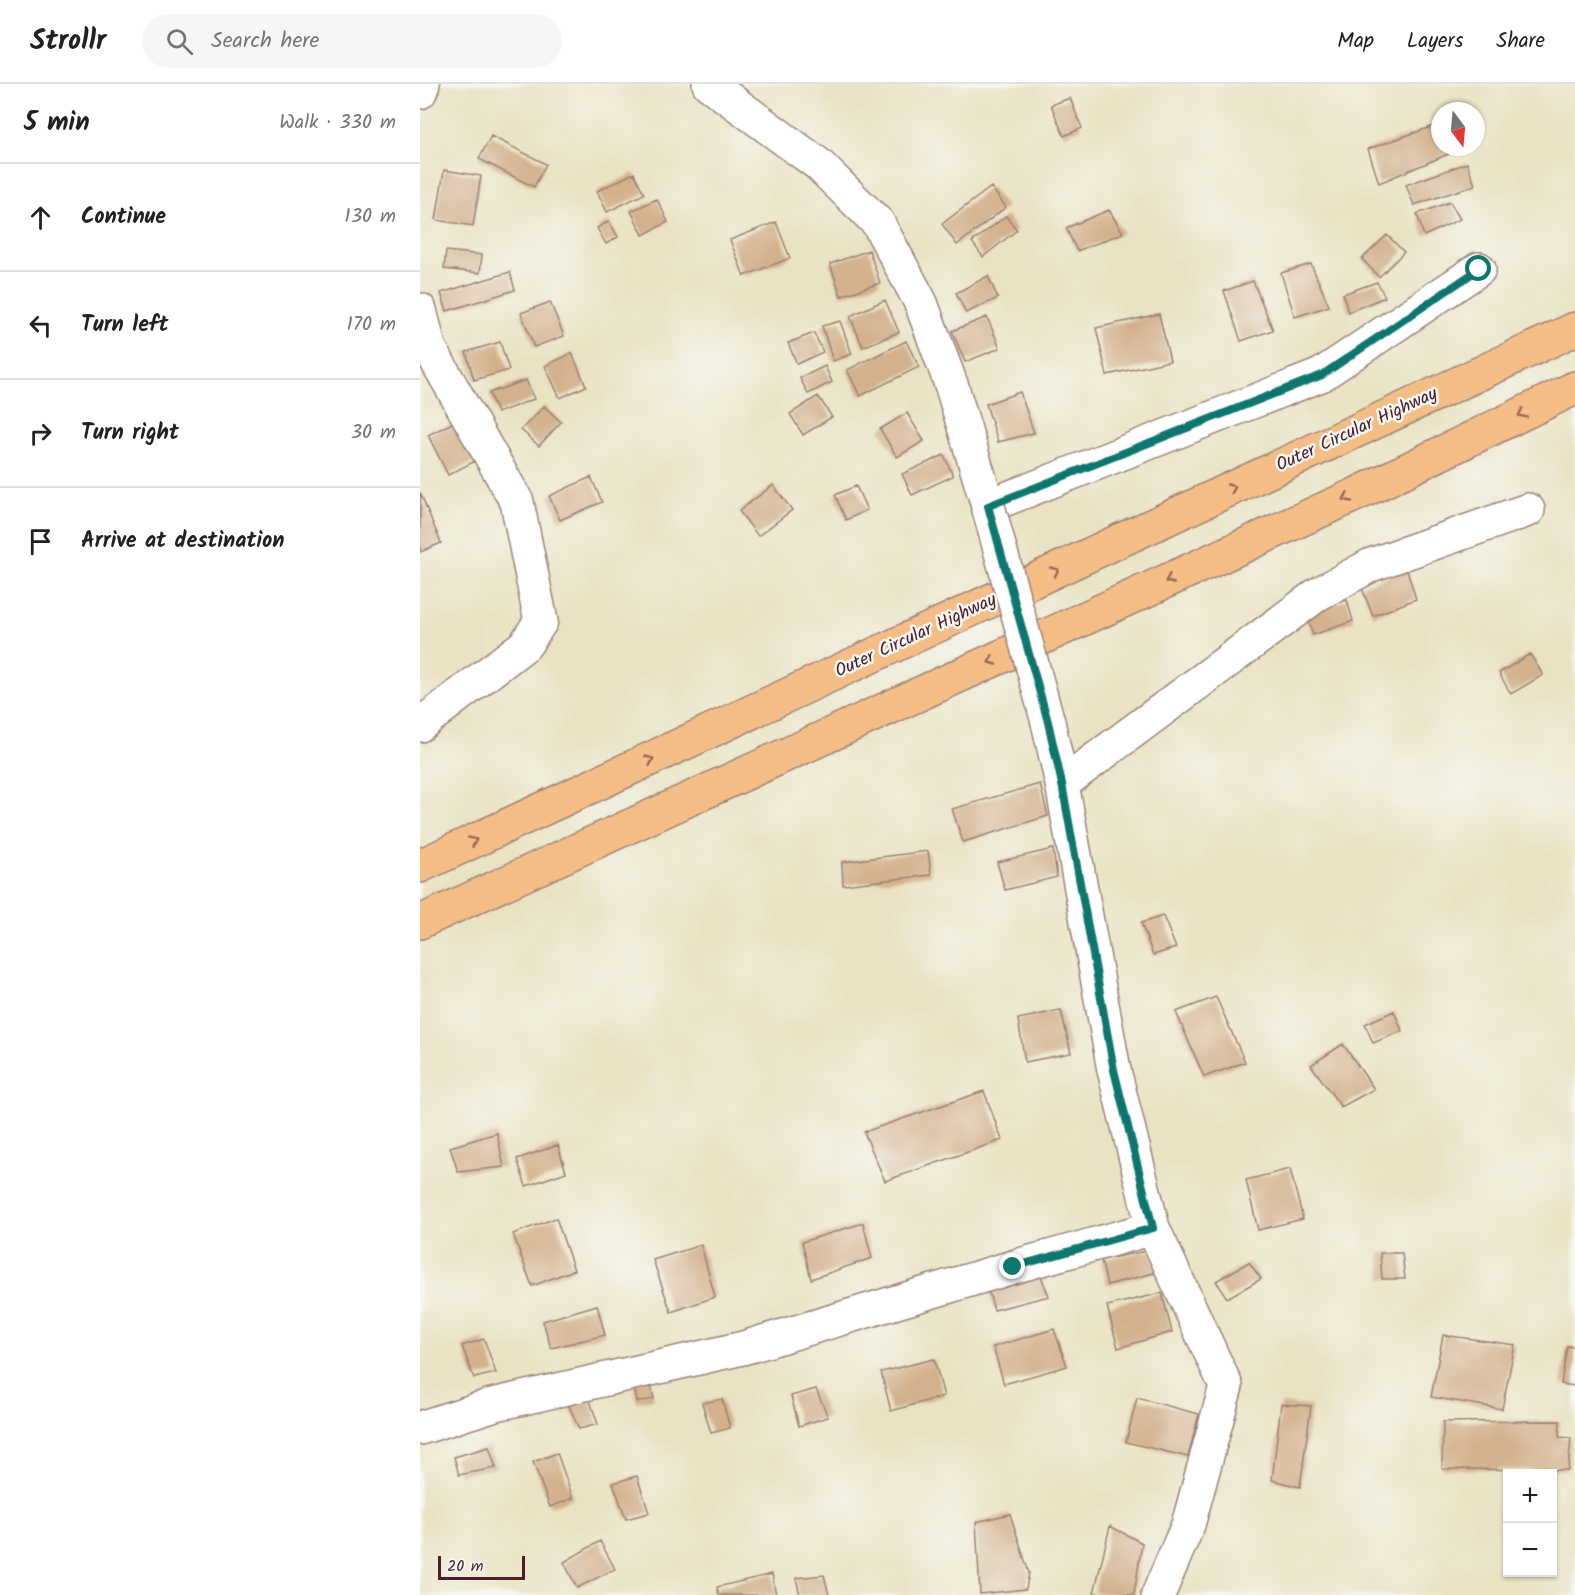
<!DOCTYPE html>
<meta charset="utf-8">
<style>
body{margin:0;font-family:Kalam,sans-serif;background:#f6f6f6;color:#202124}
.controls{position:absolute;right:18px;bottom:18px;display:grid;overflow:hidden;border-radius:0px;box-shadow:0 2px 4px #0004}
.controls button{width:54px;height:54px;display:grid;place-items:center;padding:0;border:0;border-bottom:2px solid #e0e0e0;background:#fff;color:#202124;font:30px sans-serif}
.compass{position:absolute;left:1011px;top:18px;width:54px;height:54px;border-radius:50%;background:#fff;box-shadow:0 2px 4px #0004;rotate:164deg}
.scale{position:absolute;left:18px;bottom:15px;width:87px;box-sizing:border-box;padding-left:6px;border:3px solid #4a1f2b;border-top:0;font-size:16px;line-height:21px;white-space:nowrap;color:#4a1f2b;-webkit-text-stroke:4px #f6f6f2;paint-order:stroke}
.stop{position:absolute;width:18px;height:18px;margin:-14px;border:4px solid #0f766e;border-radius:50%;background:#fff}
.stop.end{background:#0f766e;border-color:#fff;box-shadow:0 2px 6px #0008}
.list{margin:0;padding:0;list-style:none}
h2{display:flex;justify-content:space-between;align-items:center;height:78px;margin:0;padding:0 24px;font-size:26px}
h2 small{font-size:20px;font-weight:400;color:#757577}
.list li{display:grid;grid-template-columns:39px 1fr auto;gap:18px;align-items:center;box-sizing:border-box;height:108px;padding:0 24px;border-top:2px solid #e0e0e0}
.list b{display:block;font-size:22px;white-space:nowrap}
.list em{font-size:20px;font-style:normal;color:#757577}
.icon{flex:none;width:33px;height:33px;fill:none;stroke:currentColor;stroke-width:2;stroke-linecap:round;stroke-linejoin:round}
.map{position:relative;flex:none;width:1155px;height:1511px;overflow:hidden}
header{display:flex;align-items:center;gap:36px;box-sizing:border-box;height:84px;padding:0 30px;background:#fff;border-bottom:2px solid #e0e0e0}
header strong{font-size:28px}
nav{display:flex;gap:33px;margin-inline-start:auto;font-size:21px}
.search{width:420px;height:54px;background:#f6f6f6;display:flex;align-items:center;gap:15px;box-sizing:border-box;padding:0 21px;border-radius:33px;color:#757577;font-size:22px}
main{display:flex}
aside{flex:1;background:#fff}
.map>svg:first-child{display:block}
.building{fill:#d3b18c}
.lines{fill:none;stroke-linecap:round;stroke-linejoin:round}
.minor-casing{stroke:#9a8177;stroke-width:36}
.highway-casing{stroke:#9a8177;stroke-width:36}
.minor{stroke:#fff;stroke-width:33}
.highway{stroke:#f6be87;stroke-width:33}
.minor-bridge-casing{stroke:#9a8177;stroke-width:36;stroke-linecap:butt}
.minor-bridge{stroke:#fff;stroke-width:33}
.oneway{stroke:#976754}
.route{stroke:#0f766e;stroke-width:8}
.labels{text-anchor:middle;dominant-baseline:central;stroke-width:5;stroke-linejoin:round;paint-order:stroke}
.street-label{font-size:18px;fill:#4a1f2b;stroke:#f6f6f2}
</style>
<header>
<strong>Strollr</strong>
<div class="search"><svg class="icon" aria-label="search" viewBox="0 0 24 24"><circle cx="10" cy="10" r="6"/><path d="M15 15l6 6"/></svg>Search here</div>
<nav><a>Map</a><a>Layers</a><a>Share</a></nav>
</header>
<main>
<aside>
<h2>5 min<small>Walk · 330 m</small></h2>
<ul class="list">
<li><svg class="icon" aria-label="ahead" viewBox="0 0 24 24"><path d="M12 20V5M6 11l6-6 6 6"/></svg><div><b>Continue</b></div><em>130 m</em></li>
<li><svg class="icon" aria-label="left" viewBox="0 0 24 24"><path d="M17 20v-9H6M10 6l-5 5 5 5"/></svg><div><b>Turn left</b></div><em>170 m</em></li>
<li><svg class="icon" aria-label="right" viewBox="0 0 24 24"><path d="M7 20v-9h11M14 6l5 5-5 5"/></svg><div><b>Turn right</b></div><em>30 m</em></li>
<li><svg class="icon" aria-label="arrive" viewBox="0 0 24 24"><path d="M6 21V4h12l-3 4 3 4H6"/></svg><div><b>Arrive at destination</b></div></li>
</ul>
</aside>
<div class="map">
<svg width="1155" height="1511" viewBox="0 0 1155 1511">
<rect width="100%" height="100%" fill="#f6f6f2"/>
<filter id="ink" filterUnits="userSpaceOnUse"><feTurbulence type="fractalNoise" baseFrequency=".0167" numOctaves="2"/><feDisplacementMap in="SourceGraphic" scale="12" xChannelSelector="R" yChannelSelector="G"/><feConvolveMatrix kernelMatrix="1 2 1 2 8 2 1 2 1" color-interpolation-filters="sRGB"/></filter>
<filter id="wash" filterUnits="userSpaceOnUse"><feTurbulence type="fractalNoise" baseFrequency=".008" numOctaves="4" result="noise"/><feDisplacementMap in="SourceGraphic" scale="24" xChannelSelector="R" yChannelSelector="G"/><feGaussianBlur stdDeviation="1.35" result="paint"/><feColorMatrix in="noise" values="0 0 0 0 0 0 0 0 0 0 0 0 0 0 0 0 0 1.4 0 .05"/><feComposite in="paint" operator="in"/></filter>
<g filter="url(#wash)">
<rect width="100%" height="100%" fill="#eae3c3"/>
<g id="blocks">
<path class="building" d="M650 14 662 44 644 52 631 21Z
M1017 41 1020 46V63H1028L1031 69 959 99 948 65Z
M71 52 126 80 114 103 59 75Z
M1047 79 1055 101 994 121 986 101Z
M24 86 61 92 53 142 16 136Z
M214 89 224 110 187 128 177 107Z
M571 103 586 123 537 161 522 140Z
M237 115 248 138 223 151 211 127Z
M1030 118 1040 135 1004 152 997 130Z
M689 126 703 149 657 167 646 144Z
M586 132 597 146 563 173 552 158Z
M189 137 198 153 186 160 177 144Z
M356 138 370 174 324 192 310 156Z
M967 151 984 168 959 193 942 175Z
M449 166 460 199 421 212 410 180Z
M26 167 62 171 60 189 24 185Z
M891 180 909 222 875 233 861 189Z
M90 188 95 206 27 227 21 209Z
M568 192 578 214 546 229 536 209Z
M833 197 853 246 821 257 804 207Z
M957 198 965 213 928 228 923 210Z
M465 216 479 248 443 263 430 232Z
M130 218 144 252 114 263 101 229Z
M739 230 750 277 687 291 676 244Z
M567 233 580 264 545 278 532 247Z
M420 237 432 270 413 277 402 242Z
M394 249 403 268 377 280 368 259Z
M486 257 499 283 440 312 427 286Z
M80 258 89 286 54 296 46 268Z
M152 269 166 302 140 314 125 282Z
M405 282 412 298 388 310 380 294Z
M106 296 114 315 77 329 69 309Z
M600 308 614 349 578 358 566 320Z
M398 312 412 333 383 351 370 330Z
M124 322 141 338 119 362 101 346Z
M487 329 504 357 477 373 460 345Z
M38 336 59 375 28 391 8 351Z
M524 371 533 392 492 411 482 390Z
M171 393 182 418 140 436 129 412Z
M353 401 372 426 338 452 319 427Z
M436 402 447 426 426 436 415 411Z
M0 408 21 459 0 468Z
M987 486 996 515 953 532 941 502Z
M927 516 933 537 893 551 885 529Z
M1110 570 1123 591 1091 610 1079 589Z
M620 700 628 732 543 758 532 725Z
M633 765 637 793 585 806 577 778Z
M508 767 511 791 423 801 422 778Z
M743 832 756 864 733 871 721 839Z
M796 913 825 978 784 993 756 928Z
M641 926 651 969 605 978 598 935Z
M974 927 982 947 953 959 945 940Z
M923 960 954 1005 921 1023 891 981Z
M564 1007 582 1056 465 1097 444 1048Z
M77 1049 84 1083 38 1088 30 1063Z
M138 1061 146 1088 106 1102 97 1075Z
M870 1085 883 1135 838 1146 826 1096Z
M136 1134 154 1186 112 1202 93 1150Z
M443 1139 452 1174 391 1195 382 1158Z
M281 1161 295 1213 251 1228 233 1176Z
M731 1166 738 1188 687 1201 681 1176Z
M960 1169H982L985 1195H962Z
M829 1178 841 1195 807 1214 796 1197Z
M620 1190 629 1212 574 1226 567 1202Z
M742 1209 752 1248 698 1264 687 1222Z
M177 1221 185 1251 131 1264 123 1237Z
M634 1245 647 1282 584 1300 573 1263Z
M1023 1251 1095 1261 1082 1325 1011 1313Z
M64 1255 76 1289 54 1294 42 1262Z
M1147 1262 1155 1263V1302L1141 1300Z
M514 1275 524 1312 471 1327 461 1288Z
M229 1293 234 1315 217 1318 213 1298Z
M396 1305 408 1333 379 1342 371 1312Z
M168 1311 178 1340 159 1345 147 1317Z
M717 1314 779 1330 768 1373 706 1358Z
M302 1315 310 1344 291 1349 282 1319Z
M861 1320 891 1322 880 1403 852 1396Z
M1140 1337 1139 1353 1151 1354 1148 1386 1022 1385 1023 1338Z
M69 1363 76 1384 39 1391 34 1373Z
M137 1369 153 1414 130 1423 113 1378Z
M217 1392 229 1429 206 1435 193 1399Z
M590 1430 609 1489 606 1505 560 1510 556 1438Z
M690 1442 722 1459 714 1511 674 1509Z
M180 1457 195 1485 157 1504 144 1478Z
M352 1490 356 1511H299L297 1503Z
M404 1491 409 1511H380L376 1494Z"/>
</g>
</g>
<g filter="url(#ink)">
<use href="#blocks" fill-opacity="0" stroke="#9a8177" stroke-width="1.5"/>
<g class="lines">
<defs>
<path id="minor" d="M289 0 398 80 458 139 501 219 532 303 568 422 901 291 1059 185
M0 8 3 0
M0 226 9 263 97 418 121 537 105 561 0 641
M628 638 642 700 694 986 733 1144 806 1302 768 1441 738 1511
M642 700 898 510 951 481 1108 426
M0 1344 72 1321 323 1264 593 1183 733 1144"/>
<path id="highway" d="M0 782 1155 245
M0 838 937 410 1155 304"/>
</defs>
<use href="#minor" class="minor-casing"/>
<use href="#highway" class="highway-casing"/>
<use href="#minor" class="minor"/>
<use href="#highway" class="highway"/>
<defs>
<path id="minor-bridge" d="M568 422 628 638"/>
</defs>
<use href="#minor-bridge" class="minor-bridge-casing"/>
<use href="#minor-bridge" class="minor-bridge"/>
</g>
<defs><path id="oneway-chevron" d="M-2-3.5L2.5 0L-2 3.5" fill="none" stroke-width="1.6" stroke-linecap="round" stroke-linejoin="round" transform="scale(1.5)"/></defs>
<g class="oneway">
<use href="#oneway-chevron" transform="translate(1102 330) rotate(154)"/>
<use href="#oneway-chevron" transform="translate(812 404) rotate(-25)"/>
<use href="#oneway-chevron" transform="translate(927 414) rotate(155)"/>
<use href="#oneway-chevron" transform="translate(635 487) rotate(-25)"/>
<use href="#oneway-chevron" transform="translate(749 496) rotate(155)"/>
<use href="#oneway-chevron" transform="translate(572 577) rotate(155)"/>
<use href="#oneway-chevron" transform="translate(230 676) rotate(-25)"/>
<use href="#oneway-chevron" transform="translate(53 757) rotate(-25)"/>
</g>
</g>
<g class="lines" filter="url(#ink)">
<path class="route" d="M593 1183 733 1144 694 986 642 700 628 638 568 422 902 291 1059 185"/>
</g>
<g class="labels">
<g class="street-label">
<text transform="translate(937 346) rotate(-25)">Outer Circular Highway</text>
<text transform="translate(496 552) rotate(-25)">Outer Circular Highway</text>
</g>
</g>
</svg>
<div class="controls">
<button>+</button>
<button>−</button>
</div>
<svg class="compass" viewBox="-18 -18 36 36"><path d="M0-13l5 13h-10z" fill="#e53935"/><path d="M0 13l5-13h-10z" fill="#757577"/></svg>
<div class="scale">20 m</div>
<div class="stop" style="left:1059px;top:185px"></div>
<div class="stop end" style="left:593px;top:1183px"></div>
</div>
</main>
